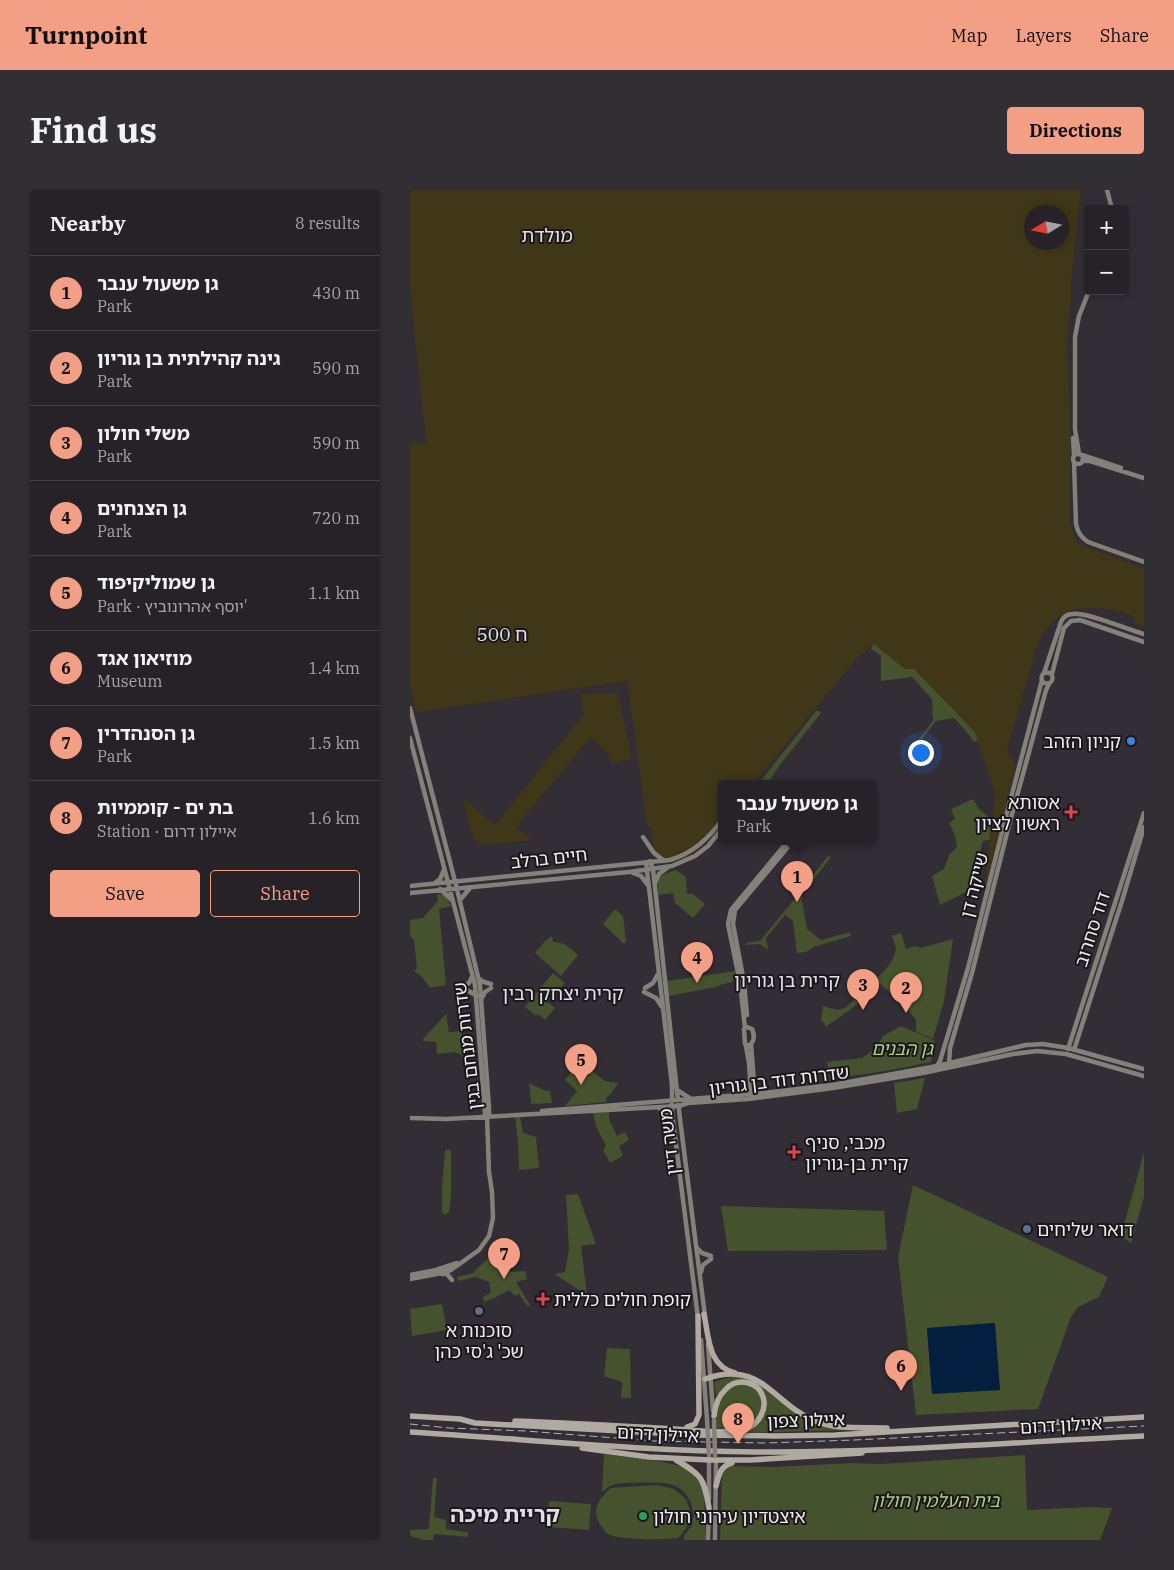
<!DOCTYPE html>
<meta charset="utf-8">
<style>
body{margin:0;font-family:"IBM Plex Serif","Noto Sans Hebrew",serif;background:#322f34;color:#f1f3f6}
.controls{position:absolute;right:15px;top:15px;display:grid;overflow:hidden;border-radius:5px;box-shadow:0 2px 8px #0003}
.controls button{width:45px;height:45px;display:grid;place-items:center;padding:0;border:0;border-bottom:1px solid #423f45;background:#262228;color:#f1f3f6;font:25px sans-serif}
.compass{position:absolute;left:614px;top:15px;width:45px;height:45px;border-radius:50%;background:#262228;box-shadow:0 2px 8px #0003;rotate:260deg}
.you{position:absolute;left:510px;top:562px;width:18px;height:18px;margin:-12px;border:4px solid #fff;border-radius:50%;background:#1a73e8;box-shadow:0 0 0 8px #1a73e833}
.badge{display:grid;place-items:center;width:32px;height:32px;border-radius:50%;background:#f39f85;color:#111;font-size:16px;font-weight:700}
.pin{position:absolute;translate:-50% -41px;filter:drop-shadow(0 1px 2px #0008)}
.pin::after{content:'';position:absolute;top:26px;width:18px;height:15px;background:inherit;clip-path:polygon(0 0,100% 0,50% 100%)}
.popup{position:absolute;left:308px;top:590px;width:158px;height:65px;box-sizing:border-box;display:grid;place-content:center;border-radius:5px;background:#262228;filter:drop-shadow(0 1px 4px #0005);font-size:16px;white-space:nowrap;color:#a4a4a8}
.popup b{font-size:19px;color:#f1f3f6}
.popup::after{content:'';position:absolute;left:50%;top:100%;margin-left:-10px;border:10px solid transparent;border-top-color:#262228}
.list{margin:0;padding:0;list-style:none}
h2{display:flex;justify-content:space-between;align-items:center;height:65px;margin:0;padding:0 20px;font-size:21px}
h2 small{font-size:16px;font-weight:400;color:#a4a4a8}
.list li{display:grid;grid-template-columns:32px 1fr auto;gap:15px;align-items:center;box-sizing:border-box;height:75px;padding:0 20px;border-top:1px solid #423f45}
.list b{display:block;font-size:19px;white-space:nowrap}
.list p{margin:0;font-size:16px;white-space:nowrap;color:#a4a4a8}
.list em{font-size:16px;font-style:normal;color:#a4a4a8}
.actions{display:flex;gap:10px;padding:15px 20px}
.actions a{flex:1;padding:11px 0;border:1px solid #f39f85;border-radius:5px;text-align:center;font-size:18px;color:#f39f85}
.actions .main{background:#f39f85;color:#111}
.map{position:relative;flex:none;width:734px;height:1350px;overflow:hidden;border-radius:5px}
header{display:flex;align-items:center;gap:30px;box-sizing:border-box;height:70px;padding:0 25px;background:#f39f85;color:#111}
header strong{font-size:24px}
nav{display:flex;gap:28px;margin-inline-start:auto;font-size:18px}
.intro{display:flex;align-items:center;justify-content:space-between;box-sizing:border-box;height:120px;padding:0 30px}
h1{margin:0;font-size:35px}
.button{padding:12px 22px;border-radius:5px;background:#f39f85;color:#111;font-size:18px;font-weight:700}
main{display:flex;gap:30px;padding:0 30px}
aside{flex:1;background:#262228;border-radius:5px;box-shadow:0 2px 8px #0003}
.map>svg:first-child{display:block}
.green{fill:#45522d;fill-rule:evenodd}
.sand{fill:#3f3717;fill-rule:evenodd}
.water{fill:#031e3e}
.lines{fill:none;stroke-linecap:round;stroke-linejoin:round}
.secondary{stroke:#84807a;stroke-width:4.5}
.highway{stroke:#b1aaa0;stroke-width:5.5}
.rail{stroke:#b6b1b7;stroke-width:1;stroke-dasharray:8 4;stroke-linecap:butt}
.secondary-bridge{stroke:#84807a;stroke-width:4.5}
.shop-dot{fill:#3f7fe0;stroke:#19171a;stroke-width:2}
.health-dot{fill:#e0444e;stroke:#19171a;stroke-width:2}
.service-dot{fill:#5c6f8a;stroke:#19171a;stroke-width:2}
.leisure-dot{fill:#2e9e5b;stroke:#19171a;stroke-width:2}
.labels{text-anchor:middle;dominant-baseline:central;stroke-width:4;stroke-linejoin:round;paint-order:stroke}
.poi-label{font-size:18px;fill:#f0ecf1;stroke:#19171a;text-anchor:start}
.street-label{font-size:18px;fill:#f0ecf1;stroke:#19171a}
.park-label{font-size:18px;font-style:italic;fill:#b2cd84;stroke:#19171a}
.neighbourhood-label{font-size:19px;fill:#e3dbe5;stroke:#19171a}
.district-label{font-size:22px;font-weight:bold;fill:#e3dbe5;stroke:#19171a}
</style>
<header>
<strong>Turnpoint</strong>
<nav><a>Map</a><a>Layers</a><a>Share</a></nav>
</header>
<div class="intro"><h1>Find us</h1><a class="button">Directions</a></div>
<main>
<aside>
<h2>Nearby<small>8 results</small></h2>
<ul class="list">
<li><span class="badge">1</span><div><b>גן משעול ענבר</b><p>Park</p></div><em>430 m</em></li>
<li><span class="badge">2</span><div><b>גינה קהילתית בן גוריון</b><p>Park</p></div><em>590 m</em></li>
<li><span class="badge">3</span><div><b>משלי חולון</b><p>Park</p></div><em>590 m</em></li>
<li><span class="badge">4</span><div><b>גן הצנחנים</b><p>Park</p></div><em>720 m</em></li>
<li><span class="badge">5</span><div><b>גן שמוליקיפוד</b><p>Park · יוסף אהרונוביץ'</p></div><em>1.1 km</em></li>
<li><span class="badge">6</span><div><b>מוזיאון אגד</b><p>Museum</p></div><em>1.4 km</em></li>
<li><span class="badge">7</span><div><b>גן הסנהדרין</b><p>Park</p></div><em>1.5 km</em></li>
<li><span class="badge">8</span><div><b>בת ים - קוממיות</b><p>Station · איילון דרום</p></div><em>1.6 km</em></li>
</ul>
<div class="actions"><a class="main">Save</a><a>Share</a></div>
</aside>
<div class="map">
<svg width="734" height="1350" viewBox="0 0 734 1350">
<rect width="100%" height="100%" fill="#332d35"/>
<path class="green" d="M464 453 495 479 504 478 565 542 568 549 564 552 556 541 544 528 526 531 510 552 508 550 523 531 522 509 502 487 471 491V466L461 459Z
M407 520 411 523 369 576 358 593H349Z
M563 609 569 619 582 630 579 650 573 651 560 700 530 715 522 686 534 679 539 665 547 657 545 645 539 633 545 629 541 619Z
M418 666 421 667 391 706 397 739 411 750 440 742 441 746 404 757 396 762 387 763 383 731 375 725 356 748 358 760 350 754 336 755V753L350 751 378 717Z
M266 680 276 687 277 704H283L295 714 283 728 265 713 263 703 248 705V693L250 686Z
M27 704C36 704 39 709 41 716L29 719 36 795 20 798 12 787 4 781 7 778 4 750 0 746V730L13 728 28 711Z
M205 719 213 726 216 751 214 754 193 734Z
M491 743 496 759 506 756 510 758 543 749 534 811 523 849 506 842V830L491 811 470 794C453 811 435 824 415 837V834L411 830 413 816 427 820 435 818 476 779 483 769 486 759 482 746Z
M142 746 143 752C155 752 160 758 168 765L151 786 125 763 135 751Z
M325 781 326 786 322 792 310 795 306 797 258 806 257 791Z
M143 783 155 793 142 807 131 797Z
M127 802 138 812 137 814 139 813 145 818 135 830 128 824 126 826 115 817Z
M36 824 39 842 51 841 54 866 45 862 27 864 26 852 13 851V849Z
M491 836 525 851 521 872 476 881 420 889 417 872 452 868 466 858 473 846Z
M172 873 195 891 208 893V894L196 909V912L155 916 167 901 155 890 165 877Z
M515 888 507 919 487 923 484 893Z
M119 893 136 901H140L142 913 121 914Z
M199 922V929L207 946 215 942 219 950 209 956 213 966 200 973 193 960 196 956 186 936 183 923Z
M105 926H110L113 943 126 947 129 978 109 980 108 953Z
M35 960H41V1006L39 1022 35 1025 32 1022V997Z
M734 962V1007L721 1053 711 1046Z
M503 995 698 1087 689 1107 668 1117 661 1127 628 1219 506 1225 488 1067ZM585 1133 522 1204 517 1138Z
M168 1004 186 1054 171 1056 177 1105 144 1084 155 1082 159 1059 156 1005Z
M311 1016 474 1021 477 1060 318 1061Z
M85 1061 101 1082 115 1081 117 1089 106 1092 120 1115 118 1117 109 1104 105 1106 99 1100 86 1107 74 1112 73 1107 81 1103 79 1092 66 1087 48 1091 47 1087 63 1083Z
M32 1114 37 1140 2 1146 0 1119Z
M197 1158 220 1159 221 1208H211L212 1192 194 1186Z
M329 1186 345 1190 401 1233 409 1236 442 1240 331 1243 352 1229C352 1221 356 1208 353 1201 348 1189 330 1187 320 1193 314 1196 310 1202 306 1207L304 1192 317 1188Z
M333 1194C337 1195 342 1196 345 1198 358 1207 351 1228 339 1235 330 1240 317 1239 307 1238 305 1225 307 1204 321 1197 325 1195 329 1195 333 1194Z
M194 1264 249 1271 274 1277 285 1284 294 1300 296 1350H274V1346C276 1343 281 1338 282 1334 287 1317 277 1298 260 1294 251 1292 209 1292 202 1295 198 1297 195 1300 192 1302Z
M615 1265 617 1320 681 1317 702 1318 690 1350H310L312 1281 320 1276 363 1277 441 1273 470 1274Z
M23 1288H27L24 1327 36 1330V1339L58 1342V1347L24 1344 23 1350H14L0 1346V1340L19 1339Z
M247 1295 264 1299 276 1309 280 1321 277 1337 268 1348C253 1350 210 1350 198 1344 194 1341 188 1332 187 1328 184 1314 192 1306 201 1298Z
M139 1311 181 1314 179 1340 137 1337Z"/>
<path class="sand" d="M0 0H671L662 82 661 112 657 155 660 219V333L667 353 674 356 734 378V437L726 434 721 425C683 414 648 411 629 452 624 462 622 475 619 485 612 510 604 535 597 559L606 575 574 702 585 602 565 542 504 479H495L464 454 448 467 344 593H312V632L294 654 274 670 257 672 244 660 241 638 237 635 217 491 6 522 0 495V254L16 253 0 99ZM622 22H652V52H622Z
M208 503 222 569 201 573 198 564 181 547 106 637 122 650 73 655C59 651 60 626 53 613L55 610 85 635 174 524 170 504Z"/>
<path class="water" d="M585 1133 590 1200 522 1204 517 1138Z"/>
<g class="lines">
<path class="secondary" d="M697 0 702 19
M663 248 664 265
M663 269a5 5 0 1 1 10 0a5 5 0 1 1-10 0Z
M669 264 665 239V147L669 126 679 101
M672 265 711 278
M672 271H680L734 288
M664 272 666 334C668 343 671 347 678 352L734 372
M631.5 488a5.5 5.5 0 1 1 11 0a5.5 5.5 0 1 1-11 0Z
M634 483 651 432C653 427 656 424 663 424 677 422 718 440 734 444
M642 484 654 438 661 431 670 430 734 452
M0 518 46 695 70 795 79 917V924L77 926 79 982 82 1002 83 1028 79 1046 69 1060 41 1080 27 1084 0 1089
M0 548 65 795 75 924 77 926
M233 647 244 663 253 670
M240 671 243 679 270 929 295 1126
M236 672 262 895V923L288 1128
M223 683 231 686 238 695
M25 693 30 689 34 680
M245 693 249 684 257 678
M0 696 260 670C283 663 298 649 312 630
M30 699 42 710
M0 703 219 682 262 676 285 666 298 656 312 639
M50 710 60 698
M69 789 74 792 81 794
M54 796 59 793 62 787
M235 798 243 793 248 784
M57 800 67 806
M234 802 246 808 252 817
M72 808 75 802 81 798
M337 825 334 792 323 734 325 720 383 651
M337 837 342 839C345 846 345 852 338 856L335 854 334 839Z
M335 838 330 793 318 734 321 720 378 651
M341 854 345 906
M336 856 339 873 341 904 343 906
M658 859 734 623
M664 860 712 711 734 637
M539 875 540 858 562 783 598 639 636 500 639 494
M527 876 530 871 558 778 594 634 632 490
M267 900 281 909
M249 918 255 921 263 930
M132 921 354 903 422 895 527 876 616 855 633 854 658 858 734 879
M0 928 36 929 269 916 278 913 338 909 423 898 513 883 603 864 627 861 656 864 734 886
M287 1058 292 1063 301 1066
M291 1082 293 1075 301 1069
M32 1084H37L42 1090
M0 1085 26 1080 47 1073
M291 1150 297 1229
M298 1154 303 1221
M299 1309V1267
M298 1350 299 1317
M305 1350 306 1269"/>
<path class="highway" d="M294 1124C299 1148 298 1176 325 1183
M295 1189C353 1169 362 1214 407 1232 428 1240 454 1237 477 1238
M0 1226 50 1229 65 1233 283 1245 366 1246 425 1245 734 1227
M105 1231C159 1233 212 1236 265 1239 283 1240 322 1245 338 1238 349 1233 357 1219 353 1207 348 1191 327 1187 316 1199 308 1206 305 1216 304 1226
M277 1237 285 1234 289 1225 288 1126
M0 1242C115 1249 230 1261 346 1262 475 1263 605 1252 734 1246
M172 1258 239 1267 300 1270H340L452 1263
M266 1270C292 1285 294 1288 299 1318
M306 1296C309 1285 310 1276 322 1273"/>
<path class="rail" d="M0 1234 39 1238 116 1241 244 1251 356 1253 444 1250 734 1236"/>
<path class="secondary-bridge" d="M297 1229 299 1265
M304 1230 305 1266"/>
</g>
<circle class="shop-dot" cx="721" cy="551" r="5"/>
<g class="health-dot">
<path d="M658.5 614.5h5v5h5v5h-5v5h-5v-5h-5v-5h5z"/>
<path d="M381.5 954.5h5v5h5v5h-5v5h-5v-5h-5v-5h5z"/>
<path d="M130.5 1101.5h5v5h5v5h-5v5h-5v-5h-5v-5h5z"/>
</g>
<g class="service-dot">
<circle cx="617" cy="1039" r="5"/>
<circle cx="69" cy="1121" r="5"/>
</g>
<circle class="leisure-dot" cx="233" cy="1326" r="5"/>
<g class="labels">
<g class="poi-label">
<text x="711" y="551" text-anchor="end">קניון הזהב</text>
<text x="650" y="612" text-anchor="end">אסותא<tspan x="650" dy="21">ראשון לציון</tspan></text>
<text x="395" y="952">מכבי, סניף<tspan x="395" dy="21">קרית בן-גוריון</tspan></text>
<text x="627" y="1039">דואר שליחים</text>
<text x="144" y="1109">קופת חולים כללית</text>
<text x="69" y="1140" text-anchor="middle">סוכנות א<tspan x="69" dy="21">שכ' ג'סי כהן</tspan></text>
<text x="243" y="1326">איצטדיון עירוני חולון</text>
</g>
<g class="street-label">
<text transform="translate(139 668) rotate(-6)">חיים ברלב</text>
<text transform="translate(564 695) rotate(-76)">שייקה דן</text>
<text transform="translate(682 739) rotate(-72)">דוד סחרוב</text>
<text transform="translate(57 856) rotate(-97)">שדרות מנחם בגין</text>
<text transform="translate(369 890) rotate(-7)">שדרות דוד בן גוריון</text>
<text transform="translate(259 952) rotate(-97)">משה דיין</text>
<text transform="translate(396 1230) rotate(-2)">איילון צפון</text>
<text transform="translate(651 1235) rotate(-3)">איילון דרום</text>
<text transform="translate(248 1244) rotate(3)">איילון דרום</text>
</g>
<g class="park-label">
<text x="492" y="858">גן הבנים</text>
<text x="526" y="1310">בית העלמין חולון</text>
</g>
<g class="neighbourhood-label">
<text x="137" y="45">מולדת</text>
<text x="92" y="444">ח 500</text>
<text x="377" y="790">קרית בן גוריון</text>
<text x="153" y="803">קרית יצחק רבין</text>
</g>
<g class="district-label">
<text x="95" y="1323">קריית מיכה</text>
</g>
</g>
</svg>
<div class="controls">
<button>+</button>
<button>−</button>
</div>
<svg class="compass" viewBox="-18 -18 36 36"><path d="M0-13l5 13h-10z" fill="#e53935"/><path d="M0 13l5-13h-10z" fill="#a4a4a8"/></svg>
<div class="you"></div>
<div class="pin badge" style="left:387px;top:712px">1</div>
<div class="popup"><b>גן משעול ענבר</b>Park</div>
<div class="pin badge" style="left:496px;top:823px">2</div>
<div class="pin badge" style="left:453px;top:820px">3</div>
<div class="pin badge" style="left:287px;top:793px">4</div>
<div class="pin badge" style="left:171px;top:895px">5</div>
<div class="pin badge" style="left:491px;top:1201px">6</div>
<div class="pin badge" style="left:94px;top:1089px">7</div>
<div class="pin badge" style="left:328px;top:1254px">8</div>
</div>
</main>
